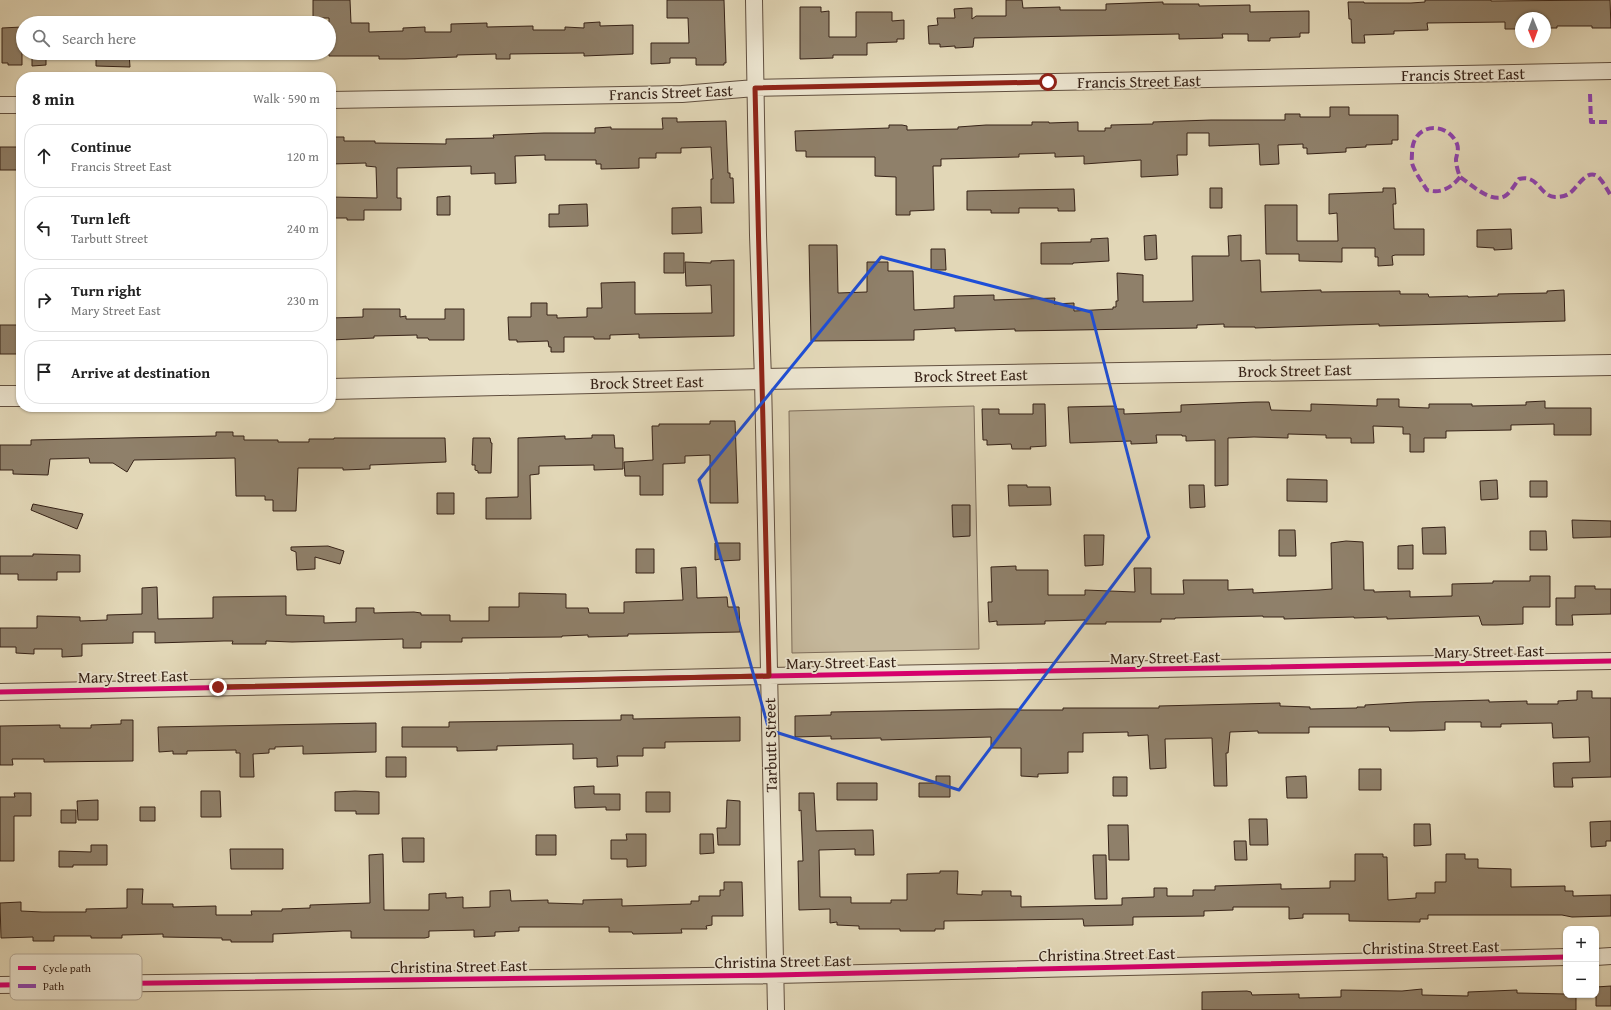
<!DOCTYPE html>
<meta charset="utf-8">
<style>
body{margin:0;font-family:"Gentium Book Plus",serif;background:#f2f2f2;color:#222}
.controls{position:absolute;right:12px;bottom:12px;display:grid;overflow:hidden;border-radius:8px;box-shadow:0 1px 3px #0004}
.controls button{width:36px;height:36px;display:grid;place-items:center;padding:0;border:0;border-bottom:1px solid #e0e0e0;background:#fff;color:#222;font:20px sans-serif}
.compass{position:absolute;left:1515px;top:12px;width:36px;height:36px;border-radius:50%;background:#fff;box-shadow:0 1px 3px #0004;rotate:179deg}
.stop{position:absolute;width:12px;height:12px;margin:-9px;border:3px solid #8f2418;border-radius:50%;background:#fff}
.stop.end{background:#8f2418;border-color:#fff;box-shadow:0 1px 4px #0008}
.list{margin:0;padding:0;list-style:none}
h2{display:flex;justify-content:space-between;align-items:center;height:52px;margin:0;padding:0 16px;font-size:17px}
h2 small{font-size:13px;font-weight:400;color:#767676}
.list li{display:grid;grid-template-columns:26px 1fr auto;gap:12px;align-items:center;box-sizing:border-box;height:64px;margin:0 8px 8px;padding:0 8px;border:1px solid #e0e0e0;border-radius:16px}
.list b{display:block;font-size:15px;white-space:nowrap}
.list p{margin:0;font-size:13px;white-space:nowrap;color:#767676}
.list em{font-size:13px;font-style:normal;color:#767676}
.icon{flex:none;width:22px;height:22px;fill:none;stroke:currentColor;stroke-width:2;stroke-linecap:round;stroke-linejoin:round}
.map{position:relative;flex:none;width:1611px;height:1010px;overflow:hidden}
.search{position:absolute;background:#fff;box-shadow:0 1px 3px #0004;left:16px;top:16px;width:320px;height:44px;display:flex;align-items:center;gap:10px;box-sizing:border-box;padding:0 14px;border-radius:22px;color:#767676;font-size:15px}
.panel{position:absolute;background:#fff;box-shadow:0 1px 3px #0004;left:16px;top:72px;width:320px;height:340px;border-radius:16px}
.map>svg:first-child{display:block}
.green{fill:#c5b89c;stroke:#7e6d5a}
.building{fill:#8f806a;stroke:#362217}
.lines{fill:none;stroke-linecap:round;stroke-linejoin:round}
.minor-casing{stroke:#614f3f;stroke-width:18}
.tertiary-casing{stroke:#614f3f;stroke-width:22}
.minor{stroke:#ece5d0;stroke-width:16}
.tertiary{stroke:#ece5d0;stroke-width:20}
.quiet{stroke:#8e44ad;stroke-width:4;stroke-dasharray:8 4;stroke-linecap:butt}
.cycleway-casing{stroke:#ece5d0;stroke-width:8}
.cycleway{stroke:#d6006c;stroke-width:5}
.route{stroke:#8f2418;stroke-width:5}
.marked{fill:none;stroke:#1d4ed8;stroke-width:3;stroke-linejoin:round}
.labels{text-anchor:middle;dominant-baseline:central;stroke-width:3.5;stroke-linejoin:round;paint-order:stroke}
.street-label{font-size:16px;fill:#362217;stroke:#ece5d0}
.key{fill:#ece5d0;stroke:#b5aa98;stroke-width:1}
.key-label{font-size:11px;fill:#362217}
</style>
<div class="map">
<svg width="1611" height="1010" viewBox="0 0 1611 1010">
<rect width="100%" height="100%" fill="#e2d7b7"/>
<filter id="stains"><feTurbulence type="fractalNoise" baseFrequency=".005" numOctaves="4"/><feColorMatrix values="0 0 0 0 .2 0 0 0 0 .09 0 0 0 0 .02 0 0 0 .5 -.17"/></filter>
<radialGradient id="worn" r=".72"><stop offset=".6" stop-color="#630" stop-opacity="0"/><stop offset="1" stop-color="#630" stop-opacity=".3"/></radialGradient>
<path class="green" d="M974 406 979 649 792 653 789 411Z"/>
<path class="building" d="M313 0H350L351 23H369V32L403 31V28L425 27V32H451V24L487 23V27L533 26V30H565V27L584 28V23L600 22V26L633 25V54L584 56V53L510 54V59H496V54L457 55V57L405 59H379V56H329V18H313Z
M667 0H724L726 63H724V65H696V58H670V63L651 64V43H689L688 18H667Z
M1006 0H1022L1023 8 1060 7V10H1106V4L1163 2V4H1199V6L1250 5V12L1309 11V33H1300V37L1270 38V41H1248V34H1222L1223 38 1179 39V34L974 38 973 47 955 48V46L940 47V44H929L928 26 938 25 937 18H955L954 9 968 8H972V19L976 16H1006Z
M1425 0H1491V1L1610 0 1611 28H1592V26H1557V28H1545V18H1521V29H1505V22L1427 23 1428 30 1394 31V34L1364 35 1365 43H1352L1351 19H1349L1348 2H1364V3H1411L1425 2Z
M800 7H821V12L829 11V37H856V12H892V21L904 20V39H897V42L867 43V55H833V58L800 59Z
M22 27V65H8V63H2V28Z
M32 53H46V65L32 66Z
M96 53H129L130 67 96 66Z
M1330 107H1349V115H1398V140H1392V144L1366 145V147L1346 148V152L1307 154V148H1303V144L1278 145 1279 164 1260 165 1259 144 1209 146V133H1187V155H1177L1178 175 1141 177V160L1084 164V156L1055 157V153L1019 154V157L941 159V166H933L934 210 910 211V215H896V177L875 176V157H806V151H796L795 131 889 128V125H902L907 126V130L958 129V127L986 125H1032V122H1049V123L1078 122V131H1105V128H1111V125L1153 124V122L1211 120H1285V114H1300V117H1330Z
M662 118H677V122L726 121 728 173H730V178H733L734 203H711V179H713L711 147 681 148V153H656V158H639V168L601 169V164H596V160H545V155L515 156 516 183 495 184V173L471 174V166L397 168V198H401V210H364V220H347V218H331V197L377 198 376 167 366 166V163L331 164V137H344V141H375V143L446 144V139L494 138 493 135 544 133H595V128L611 127V129H663Z
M0 147H17L18 170H0Z
M1210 188H1222V208H1210Z
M1383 188H1395L1396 204H1393L1394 229H1424V255H1395L1392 256 1393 265 1378 266V257H1375V248H1342V262L1299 261V254H1266L1265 205H1297V241H1338L1337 213 1329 214V194L1383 192Z
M1074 189 1075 211H1058V208H1019V213H991V210H967V191Z
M450 196V215H437V197Z
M587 204 588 226 549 227V214H559V205Z
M701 207 702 233 672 234V208Z
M1511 229 1512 249 1494 250V248L1477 247V230Z
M1156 235 1157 259 1145 260 1144 236Z
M1241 235V261L1260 260 1261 292 1321 290V292L1400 291V294H1428L1429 297 1468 296V297L1498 296V294L1547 293V291L1564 290 1565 321 1379 326V324L1344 325 1255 328V327H1224V324L1197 325V328L1015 331V329L955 331V328L914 330V340L811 341 809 245H837L838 293 867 292V262H888V271H913L914 310 954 308V296L994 295V300L1055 298 1054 304 1074 303V311L1113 309V307H1116V301H1118L1117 273 1143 275V302L1193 301 1192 256H1229L1228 236Z
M1108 238 1109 261 1073 263V264H1041V243L1091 242V239Z
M931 249H945L946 270H931Z
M664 253H684V273H664Z
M734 260V336L639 338V334L610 335V339H594V337H564V352H551V347H549L548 341 517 342V340H509L508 317H531V303H547V315H557V318L587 317V308H602L601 283 635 282V314L712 313 711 285 686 286 685 262 711 263V261Z
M363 309H400V317L406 316V319H445V309H464V340H429L428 338H417V335L374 336V338L331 340V318L363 317Z
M0 325H21V354H0Z
M1377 399H1399V407L1429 408V404H1472V406L1526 405V402L1545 401V408H1591V435H1554V424L1511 425V430L1446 431V438H1424V452H1410V434H1403V427L1373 426 1374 443H1351V438H1326V435L1288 434V438L1254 437 1228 438V485L1215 486V440L1186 441V436H1182V435H1156L1157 443 1131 444V441L1070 443 1068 407 1116 406 1117 409H1124V414L1181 412V405L1256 402H1269L1271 410 1311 411V404L1377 406Z
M1033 404H1045L1046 446 1030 447 1031 449H1012L1011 444 987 445V440H983L982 409H999V414H1033Z
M710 421H735L738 503H710V455L685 456V463L663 464V495H640V476H625L624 462 653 460 652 426H659V424H710Z
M216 432H233V436H244V440H278V442H309V439H334V438H445L446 462 370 465V469L343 470V468H298L296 511H273V500H265V496H236L235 458 134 460 127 472 113 463H90L89 458 50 459 48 475 13 474V470H0V445H31V440L216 436Z
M592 435H614L615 448H623V469L594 470V465L539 466V474L530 475 531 519H486V498L518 497V438L565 436V439L592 438Z
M473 438H490L491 443H492L491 473H478V471L475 470V465H472Z
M1287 479 1327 480V502L1287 501Z
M1497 480 1498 499 1481 500 1480 481Z
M1530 481H1547V497H1530Z
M1008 485H1027V487H1050L1051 505 1009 506Z
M1189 485H1204L1205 507 1190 508Z
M437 493H454V514H437Z
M33 504 83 514 77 529 31 510Z
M952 505H970V536L953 537Z
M1572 520 1611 521V537L1573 538Z
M1445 527 1446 554H1423L1422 528Z
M1279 530H1295L1296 556H1279Z
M1530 531H1546L1547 550H1530Z
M1084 535H1104L1103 565 1085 566Z
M1346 541 1363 542 1364 590H1374V592L1410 591V597L1452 596V584L1493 583V581H1530V576H1550V607H1523V624L1496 625H1482L1479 616 1387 619V617L1354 618V617L1284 619V617H1263V616L1175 618V619H1161V622H1106V624H1085V620L1045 621V624L997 625V621L989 622 988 602H992L991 567 1016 566V570H1048V595H1085V590L1135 592 1134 568H1151V594H1184L1183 580H1228V590L1253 589V593L1319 590 1332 589 1331 543Z
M715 543H740V560L721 561 720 559 715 560Z
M1413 545V569H1398V546Z
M328 546 344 551 340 564 315 557V569L297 570 296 552 291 550V547Z
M636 549H654V573H636Z
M33 554 80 555V572H57V580H18V574H0V556H33Z
M696 567 697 598 727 597 728 607H739L740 632 636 634H628V636L588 637V635L562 636V637L462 638V642H421V648H403V639L292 642 266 641V644H232L233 641H224L155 643V632H133V643L82 644V656L62 657V649H34V654L16 653V647H0V628H37V616L80 617V621L107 620V615L142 614V588L157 587 158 619 213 618V597L286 596V615L324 616V623L356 622V608H374V613L414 612 421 613V615H450V621H489V607H519V593L566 594V608H588L589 613H624V602L683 600 681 568Z
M1575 586H1595V589H1611V614L1572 615 1573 625H1556V598H1575Z
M1577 691H1592V698H1611V777L1572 778 1573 787H1554L1553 763 1590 762 1589 737 1553 738 1552 723 1501 724V727H1481V722H1445V730L1411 731H1390L1389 727H1309V733H1258V731L1230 732 1228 753H1226L1227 786H1214L1212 738 1165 739 1166 768 1150 769 1148 735 1128 736V732L1083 733V752H1068V773L1038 774V777L1021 776V748H991V737L881 740V738L831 739V736L795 737V716L831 715V712L1000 709H1018V710H1063V708H1159V706L1280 703V706L1310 707V709L1357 708V707H1365V705L1416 702 1489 700V702L1527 701V704H1558V701L1577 700Z
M621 715H633V719L740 717V741L665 742V748H643V756H617L618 766 597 767V758L573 759V744L497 746V750L457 751V747H402V727H449V722L621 720Z
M121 720H133V761L44 762V759H12L13 765H0V726L60 725V728H91V725L121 724Z
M376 723V752L303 754V746L275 747V749H269V753L253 754 254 777H240V753H236V750L187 751V754H173V751L159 752 158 727Z
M386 757H406V777H386Z
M1359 769H1381V790H1359Z
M936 776H950V797H919V783H936Z
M1306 776 1307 798H1287L1286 777Z
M1113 777H1127V796H1113Z
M837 783H877V800H837Z
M594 786V794H620V810H606V807L575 808 574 787Z
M201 791H220L221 817H201Z
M355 791 379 792V814H356V811H335V792Z
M646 792H670V812H646Z
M14 793H31V816H14V861H0V797H15Z
M799 793H814L816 831 873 830 874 855H855V849L819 850 820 897H851V903H891V900H907V874L940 873V871H958L957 894 982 895V891H1011V896H1021V907L1122 905V898L1154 897V888H1167V896H1193V890H1215V886L1281 884V889L1330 888V881H1355V854H1383V857H1387L1388 900 1416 898V893H1435V882H1446V854H1465V859H1478V868L1511 869V887L1565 886V891H1573V896L1611 895V916L1572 917 1562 915H1428V919H1420V922L1349 921V914H1303V918L1289 919V907H1233V910L1204 911V916L1133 917V925L1084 926 1083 919 944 921V929H935V931H900V929H859V926L837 925V922L830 923V909L799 910 798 861H803L801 810 799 811Z
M98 800V820H78L77 801Z
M727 800 740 801V845H718L717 828H726Z
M140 807H155V821H140Z
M61 810H76V823H61Z
M1249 819H1267L1268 845H1250Z
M1611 821V841H1606V846L1591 847 1590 822Z
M1414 824H1430L1431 845 1414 846Z
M1108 825H1128L1129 860H1109Z
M626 834H646V866L627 867V859H611V840H627Z
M700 834H713L714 853 700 854Z
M536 835H556V855H536Z
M402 838H424V862H403Z
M1234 841H1246L1247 860H1235Z
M91 845H107V865H73V867H59V851L91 852Z
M230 849H283V869H231Z
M383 854 384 910H429V894L446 893V898L463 897V908L490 907V891L510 890 511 901 548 900V903L583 904V900L622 899V906L691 904V901H699V896H720V890H724V882H742L743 916H712V925L706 926 707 929H681L682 933 633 934 632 932H609V927H519V931L495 932V936L474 937V930L429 931V937L425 938H351V931H343L273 934V942H231V940H222V938L163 937V934L122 935V938H91V936H54V941H33V937L1 938 0 903 21 902V911L42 912H86V909L127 908V889H143L142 904H173V907L216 906V915H252L251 911H282V909L310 908V905L370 903 369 855Z
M1093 855H1106L1107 899H1095Z
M1611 986V1006H1596V987Z
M1422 989V995L1468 996V992L1517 990V993L1566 994V995H1576V1010H1202V992L1247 991 1251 992 1252 995 1299 994V998L1341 997V990L1402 991Z"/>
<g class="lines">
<defs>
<path id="minor" d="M754 0 758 235 763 379 776 1010
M331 100 682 94 755 88 1611 71
M0 105H21
M0 692 769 676 1611 661
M1596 957 1611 956
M0 985 775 975 1566 957"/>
<path id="tertiary" d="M331 389 763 379 1611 365
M0 396H21"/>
</defs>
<use href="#minor" class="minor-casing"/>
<use href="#tertiary" class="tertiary-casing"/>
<use href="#minor" class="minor"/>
<use href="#tertiary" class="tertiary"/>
<path class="quiet" d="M1590 94 1591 122H1611
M1460 177C1451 188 1441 194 1427 190 1422 182 1416 174 1413 166 1411 162 1412 157 1412 153 1412 122 1448 121 1457 144 1459 149 1457 154 1456 159 1456 165 1458 172 1460 177 1471 184 1491 204 1505 196 1511 192 1515 184 1519 179 1539 174 1539 196 1555 197 1561 197 1566 196 1570 193 1578 187 1589 164 1601 180 1605 185 1608 191 1611 196"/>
<defs>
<path id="cycleway" d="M0 692 769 676 1611 661
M0 985 775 975 1566 957"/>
</defs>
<use href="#cycleway" class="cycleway-casing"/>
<use href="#cycleway" class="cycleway"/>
</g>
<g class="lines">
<path class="route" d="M218 687 769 676 755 88 1048 82"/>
</g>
<path class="marked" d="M881 257 1091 312 1149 537 959 790 769 730 699 480Z"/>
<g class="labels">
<g class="street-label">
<text transform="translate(1463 74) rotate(-1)">Francis Street East</text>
<text transform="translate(1139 81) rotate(-1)">Francis Street East</text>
<text transform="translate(671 92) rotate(-2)">Francis Street East</text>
<text transform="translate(1295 370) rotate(-1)">Brock Street East</text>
<text transform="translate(971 375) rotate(-1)">Brock Street East</text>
<text transform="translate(647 382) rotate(-1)">Brock Street East</text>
<text transform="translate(1489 651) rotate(-1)">Mary Street East</text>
<text transform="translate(1165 657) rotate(-1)">Mary Street East</text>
<text transform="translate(841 662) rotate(-1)">Mary Street East</text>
<text transform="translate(133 676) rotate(-1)">Mary Street East</text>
<text transform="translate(770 745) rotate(-91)">Tarbutt Street</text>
<text transform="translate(1431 947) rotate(-1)">Christina Street East</text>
<text transform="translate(1107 954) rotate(-1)">Christina Street East</text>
<text transform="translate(783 961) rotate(-1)">Christina Street East</text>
<text transform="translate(459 966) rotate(-1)">Christina Street East</text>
</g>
</g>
<rect x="10" y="954" width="132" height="46" rx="6" class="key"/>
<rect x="18" y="966" width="18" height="4" fill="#d6006c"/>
<rect x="18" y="984" width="18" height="4" fill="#8e44ad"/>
<g class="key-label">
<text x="43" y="972">Cycle path</text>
<text x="43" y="990">Path</text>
</g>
<rect width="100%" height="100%" filter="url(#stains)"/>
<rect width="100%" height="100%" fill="url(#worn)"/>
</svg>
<div class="controls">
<button>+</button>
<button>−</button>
</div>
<svg class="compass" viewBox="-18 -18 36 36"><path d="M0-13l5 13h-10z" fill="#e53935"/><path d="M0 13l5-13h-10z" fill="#767676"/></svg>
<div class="stop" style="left:1048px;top:82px"></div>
<div class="stop end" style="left:218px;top:687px"></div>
<div class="search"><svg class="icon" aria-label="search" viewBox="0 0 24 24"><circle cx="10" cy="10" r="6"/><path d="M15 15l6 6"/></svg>Search here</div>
<section class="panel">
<h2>8 min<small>Walk · 590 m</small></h2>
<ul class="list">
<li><svg class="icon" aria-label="ahead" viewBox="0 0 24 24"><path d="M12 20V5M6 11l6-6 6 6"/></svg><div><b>Continue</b><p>Francis Street East</p></div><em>120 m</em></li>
<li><svg class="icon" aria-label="left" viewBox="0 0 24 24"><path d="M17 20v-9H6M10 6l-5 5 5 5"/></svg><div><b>Turn left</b><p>Tarbutt Street</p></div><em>240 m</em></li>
<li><svg class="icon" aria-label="right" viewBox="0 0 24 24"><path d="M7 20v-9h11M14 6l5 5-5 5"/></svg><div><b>Turn right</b><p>Mary Street East</p></div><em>230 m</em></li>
<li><svg class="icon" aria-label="arrive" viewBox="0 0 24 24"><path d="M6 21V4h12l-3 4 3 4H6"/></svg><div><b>Arrive at destination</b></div></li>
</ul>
</section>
</div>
